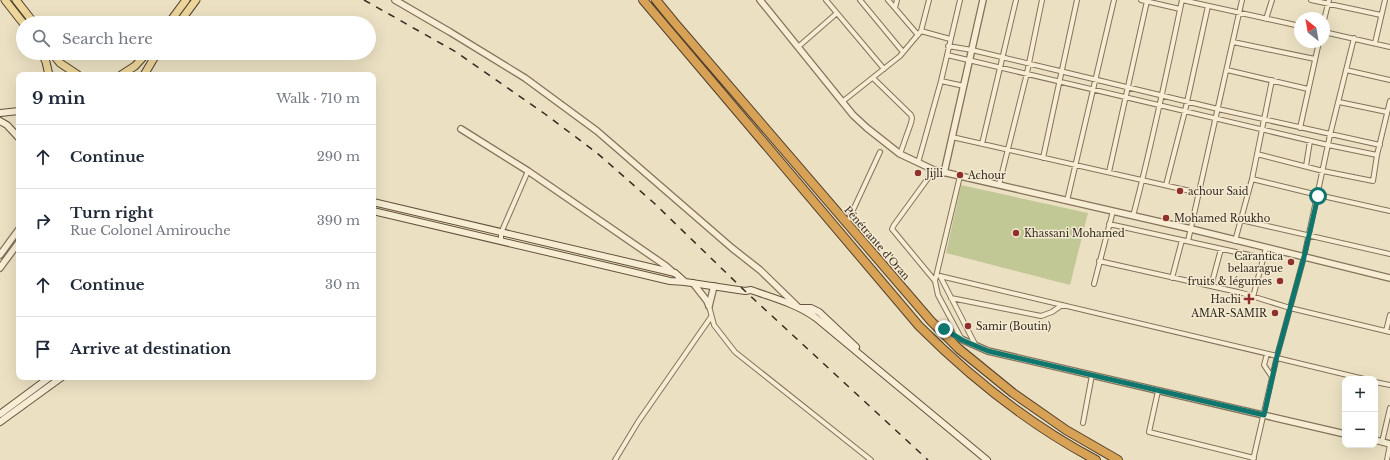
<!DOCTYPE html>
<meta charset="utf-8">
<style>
body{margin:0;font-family:"Libre Baskerville",serif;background:#f6f6f7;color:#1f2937}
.controls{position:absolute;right:12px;bottom:12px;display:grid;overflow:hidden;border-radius:8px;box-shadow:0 4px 16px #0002}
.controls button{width:36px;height:36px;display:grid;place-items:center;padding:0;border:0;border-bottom:1px solid #e0e1e3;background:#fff;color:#1f2937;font:20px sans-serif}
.compass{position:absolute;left:1294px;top:12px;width:36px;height:36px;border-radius:50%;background:#fff;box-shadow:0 4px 16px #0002;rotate:329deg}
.stop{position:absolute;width:12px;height:12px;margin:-9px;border:3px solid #0f766e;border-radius:50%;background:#fff}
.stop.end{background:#0f766e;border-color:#fff;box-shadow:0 1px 4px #0008}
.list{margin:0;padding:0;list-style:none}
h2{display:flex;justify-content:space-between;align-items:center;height:52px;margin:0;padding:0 16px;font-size:17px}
h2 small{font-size:13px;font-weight:400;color:#747a83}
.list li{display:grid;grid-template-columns:26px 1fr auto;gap:12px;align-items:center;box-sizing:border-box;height:64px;padding:0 16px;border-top:1px solid #e0e1e3}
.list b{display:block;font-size:15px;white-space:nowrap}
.list p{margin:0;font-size:13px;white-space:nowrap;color:#747a83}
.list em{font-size:13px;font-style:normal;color:#747a83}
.icon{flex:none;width:22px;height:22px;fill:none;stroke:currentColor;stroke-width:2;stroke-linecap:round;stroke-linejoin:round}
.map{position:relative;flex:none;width:1390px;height:460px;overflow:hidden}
.search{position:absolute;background:#fff;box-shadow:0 4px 16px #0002;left:16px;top:16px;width:360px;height:44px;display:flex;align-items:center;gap:10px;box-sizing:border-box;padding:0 14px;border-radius:22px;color:#747a83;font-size:15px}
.panel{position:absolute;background:#fff;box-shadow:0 4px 16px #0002;left:16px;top:72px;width:360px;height:308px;border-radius:8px}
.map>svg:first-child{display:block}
.green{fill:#c1c896}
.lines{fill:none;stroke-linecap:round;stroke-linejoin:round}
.minor-casing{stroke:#84725a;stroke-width:6}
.tertiary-casing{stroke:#84725a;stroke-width:8}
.secondary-casing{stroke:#66533d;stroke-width:8}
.primary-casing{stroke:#52402e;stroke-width:9}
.motorway-casing{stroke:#52402e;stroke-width:10}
.minor{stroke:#f7edd4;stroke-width:4}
.tertiary{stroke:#f7edd4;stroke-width:5.5}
.secondary{stroke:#f7edd4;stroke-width:6}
.primary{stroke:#edd69b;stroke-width:7}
.motorway{stroke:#d7a256;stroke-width:8}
.rail{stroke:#34291e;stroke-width:1.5;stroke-dasharray:7 7;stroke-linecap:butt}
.route{stroke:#0f766e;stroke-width:5}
.poi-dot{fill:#8f302d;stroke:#f3ead1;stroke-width:1.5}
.labels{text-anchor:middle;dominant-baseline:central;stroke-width:3;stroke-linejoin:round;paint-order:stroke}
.poi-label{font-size:10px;fill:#34291e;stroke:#f3ead1;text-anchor:start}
.street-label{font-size:10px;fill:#34291e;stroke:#f3ead1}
</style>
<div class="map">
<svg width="1390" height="460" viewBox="0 0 1390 460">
<rect width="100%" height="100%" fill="#ebe0c2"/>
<path class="green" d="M961 185 1088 213 1070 285 946 253Z"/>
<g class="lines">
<defs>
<path id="minor" d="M826 0 884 69
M860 0 903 52
M888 0 918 35
M1141 0 1180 9
M1182 0 1300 26
M1311 0 1381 15
M895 8 897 0
M1266 19 1272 0
M1324 20 1329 0
M921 31 929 0
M1324 32 1390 47
M1233 42 1315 59
M1375 43 1385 0
M948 46 972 50 1064 72 1218 109 1380 145
M798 47 837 13
M947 55 1328 145 1377 155
M1227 70 1308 89
M1346 70 1390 80
M873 78 911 115 912 118 911 123 900 154
M941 81 964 86
M842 102 900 56 921 31 950 39
M1339 102 1387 112
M1300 128 1319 42
M952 137 1199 193
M982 144 1016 0
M1257 154 1323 171 1373 181 1377 155 1390 101
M1043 158 1077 0
M918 163 941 81 960 0
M1306 166 1310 141
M934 170 894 225 892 229 935 281
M1109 172 1147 1
M960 176 935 281 938 295 961 338
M1252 179 1318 195 1390 211
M999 185 1027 73 1042 0
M1166 185 1185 111 1208 6
M1067 201 1114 0
M1133 216C1152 145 1167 72 1182 0
M1241 220 1390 254
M847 223 880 152
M1109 224 1263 258
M501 241V233L528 171
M1188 241 1242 0
M1235 241 1252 179 1272 80
M1099 261 1242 293 1290 308 1390 332
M940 276 1277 356
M940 276 976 346
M1172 278 1182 240
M1094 284 1113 211
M1211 286 1221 249
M1253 297 1266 248
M951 298 1041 316 1052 312 1062 305
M709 306 714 325 735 352 871 460
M1386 331 1390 315
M1267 354 1264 365 1272 377
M1277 358 1364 379
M1375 382 1390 385
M1158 391 1149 432 1254 458
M1083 423 1092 375
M1382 442 1390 408
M615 460 638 422 711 317
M1253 460 1277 356 1304 257 1330 135 1354 38
M1387 460 1390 445"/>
<path id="tertiary" d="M395 0 450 32 525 78 597 131 732 248 760 270 797 306
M760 0 853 115 867 128 900 154 934 170 1191 229 1390 278
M461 129 528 171 666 266 674 273
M944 173 983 0
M0 255 19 229
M0 268 19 242
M693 283 707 301 709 306
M709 306 714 286
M941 328 963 340 988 351 1345 434
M1375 440 1390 444"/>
<path id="secondary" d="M0 113 19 111
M0 121 7 125 19 138
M373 202 675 273 685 282
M373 211 670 281 685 282 745 291 751 290C773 298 797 304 816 318L987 460
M802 308H811L819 312 856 347
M0 414 50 377
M0 422 62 377"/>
<path id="primary" d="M5 0 23 23
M16 0 34 23
M169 23 186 0
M179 23 196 0
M42 53 46 62 49 75
M52 53 60 63 78 75
M121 75 135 66 147 53
M144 75 157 53"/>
<path id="motorway" d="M643 0 919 326C971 378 1030 425 1096 460
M656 0 674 22 931 321 959 349 1013 393 1066 430 1118 460"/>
</defs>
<use href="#minor" class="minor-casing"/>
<use href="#tertiary" class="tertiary-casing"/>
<use href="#secondary" class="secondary-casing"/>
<use href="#primary" class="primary-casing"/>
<use href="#motorway" class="motorway-casing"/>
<use href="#minor" class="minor"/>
<use href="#tertiary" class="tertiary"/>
<use href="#secondary" class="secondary"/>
<use href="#primary" class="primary"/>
<use href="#motorway" class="motorway"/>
<path class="rail" d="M364 0 456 52 545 114 597 153 654 203 745 291 928 460"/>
</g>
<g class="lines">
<path class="route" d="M944 329 962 340 988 351 1264 415 1277 356 1304 257 1318 196"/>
</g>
<g class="poi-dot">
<circle cx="918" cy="173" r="4"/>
<circle cx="960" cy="175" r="4"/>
<circle cx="1180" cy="191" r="4"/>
<circle cx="1166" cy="218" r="4"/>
<circle cx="1016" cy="233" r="4"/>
<circle cx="1291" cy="262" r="4"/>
<circle cx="1280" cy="281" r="4"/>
<path d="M1247 293h4v4h4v4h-4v4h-4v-4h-4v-4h4z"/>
<circle cx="1275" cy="313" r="4"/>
<circle cx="968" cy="326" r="4"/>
</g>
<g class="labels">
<g class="poi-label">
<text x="926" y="173">Jijli</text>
<text x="968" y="175">Achour</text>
<text x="1188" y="191">achour Said</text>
<text x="1174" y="218">Mohamed Roukho</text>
<text x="1024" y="233">Khassani Mohamed</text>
<text x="1283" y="256" text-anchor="end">Carantica<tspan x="1283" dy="12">belaarague</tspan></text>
<text x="1272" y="281" text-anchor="end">fruits &amp; légumes</text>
<text x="1241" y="299" text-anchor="end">Hachi</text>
<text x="1267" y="313" text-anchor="end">AMAR-SAMIR</text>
<text x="976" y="326">Samir (Boutin)</text>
</g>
<g class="street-label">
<text transform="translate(877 243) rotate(49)">Pénétrante d'Oran</text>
</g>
</g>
</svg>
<div class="controls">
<button>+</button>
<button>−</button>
</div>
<svg class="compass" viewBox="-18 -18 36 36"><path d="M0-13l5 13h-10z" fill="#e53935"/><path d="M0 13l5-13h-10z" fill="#747a83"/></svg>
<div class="stop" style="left:1318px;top:196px"></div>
<div class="stop end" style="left:944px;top:329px"></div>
<div class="search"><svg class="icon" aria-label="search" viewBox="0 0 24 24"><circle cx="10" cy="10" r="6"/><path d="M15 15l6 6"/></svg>Search here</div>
<section class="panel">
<h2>9 min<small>Walk · 710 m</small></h2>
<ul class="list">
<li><svg class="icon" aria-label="ahead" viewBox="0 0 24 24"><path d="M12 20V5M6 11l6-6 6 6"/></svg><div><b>Continue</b></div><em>290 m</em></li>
<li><svg class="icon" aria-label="right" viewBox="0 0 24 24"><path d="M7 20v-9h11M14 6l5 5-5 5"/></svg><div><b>Turn right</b><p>Rue Colonel Amirouche</p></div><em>390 m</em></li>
<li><svg class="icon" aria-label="ahead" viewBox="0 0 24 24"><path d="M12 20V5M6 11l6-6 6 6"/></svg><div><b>Continue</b></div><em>30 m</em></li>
<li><svg class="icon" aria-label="arrive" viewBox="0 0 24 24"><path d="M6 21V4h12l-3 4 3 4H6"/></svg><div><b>Arrive at destination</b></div></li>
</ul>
</section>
</div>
